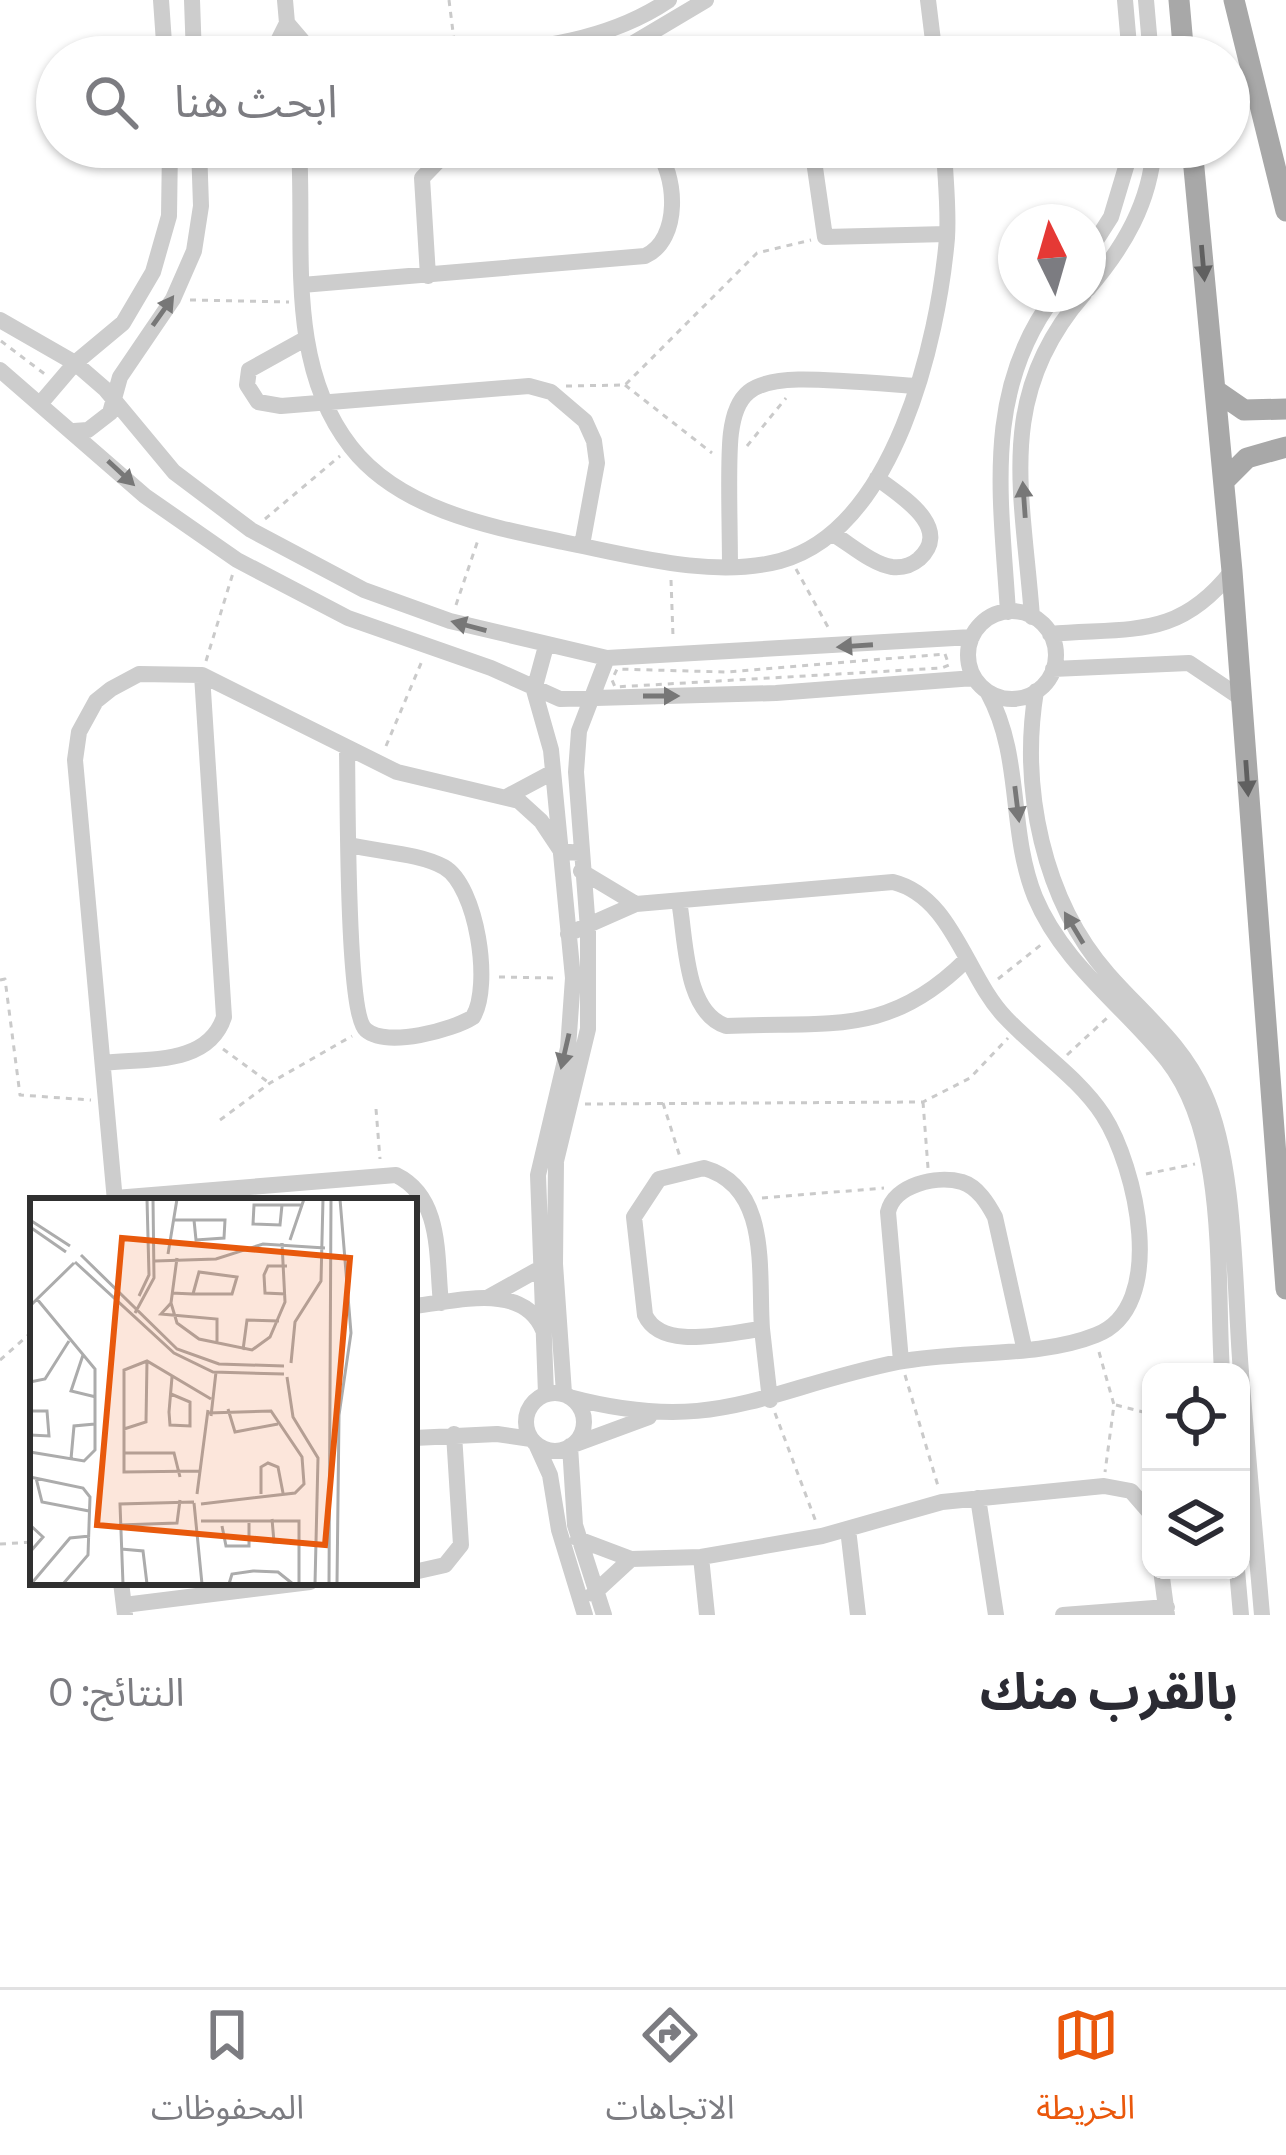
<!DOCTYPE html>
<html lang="ar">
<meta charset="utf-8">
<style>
body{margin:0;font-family:Commissioner,"Noto Sans Arabic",sans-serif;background:#f7f7f7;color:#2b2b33;direction:rtl}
.controls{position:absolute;right:36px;bottom:36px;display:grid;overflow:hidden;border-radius:24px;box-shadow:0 3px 9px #0004}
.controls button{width:108px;height:108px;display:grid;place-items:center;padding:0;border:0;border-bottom:3px solid #e1e1e2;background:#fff;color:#2b2b33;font:60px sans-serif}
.compass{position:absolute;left:998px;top:204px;width:108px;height:108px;border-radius:50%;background:#fff;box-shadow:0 3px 9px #0004;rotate:355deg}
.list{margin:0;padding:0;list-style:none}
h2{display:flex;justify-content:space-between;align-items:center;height:156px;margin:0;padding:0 48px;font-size:51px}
h2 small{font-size:39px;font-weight:400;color:#7c7c81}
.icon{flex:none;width:66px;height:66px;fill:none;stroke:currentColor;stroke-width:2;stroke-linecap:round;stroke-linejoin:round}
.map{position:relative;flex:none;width:1286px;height:1615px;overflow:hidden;direction:ltr}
.search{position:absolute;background:#fff;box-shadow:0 3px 9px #0004;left:36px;right:36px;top:36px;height:132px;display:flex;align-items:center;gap:30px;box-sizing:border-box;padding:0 42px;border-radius:66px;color:#7c7c81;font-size:45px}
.sheet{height:372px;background:#fff}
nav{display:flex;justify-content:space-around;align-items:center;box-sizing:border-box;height:168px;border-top:3px solid #e1e1e2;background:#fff;font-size:33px;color:#7c7c81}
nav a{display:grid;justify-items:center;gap:6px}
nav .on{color:#ea580c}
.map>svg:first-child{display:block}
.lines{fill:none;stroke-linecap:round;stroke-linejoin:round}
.path{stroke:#cacaca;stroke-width:3;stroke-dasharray:6 6;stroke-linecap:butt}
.minor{stroke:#cdcdcd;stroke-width:16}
.major{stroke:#a8a8a8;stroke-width:21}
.oneway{fill:#606060}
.oneway2{fill:#777}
.inset-road{fill:none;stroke:#acacac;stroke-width:3}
.view{fill:#e8590c;fill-opacity:0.15;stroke:#e8590c;stroke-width:6}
.inset-edge{fill:none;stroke:#303030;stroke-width:6}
</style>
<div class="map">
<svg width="1286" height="1615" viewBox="0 0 1286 1615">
<rect width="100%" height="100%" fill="#fff"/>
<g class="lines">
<path class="path" d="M449 0 454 40
M190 300 289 302
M1 341 46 375
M625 385 712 453
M566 386 625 385 757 253 811 240
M747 446 786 398
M265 519 340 456
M796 569 829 629
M671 580 673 636
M456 605 478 540
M945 654 949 665 942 668 615 687 612 680 617 669 726 672Z
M206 661 233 573
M386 746 422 661
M499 977 555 978
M998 979 1042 944
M0 980 5 979 20 1095 91 1100
M223 1049 268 1082
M1067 1055 1108 1017
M923 1102 928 1168
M663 1103 680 1157
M585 1104 923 1102 970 1078 1008 1038
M376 1109 380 1159
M220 1120 270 1083 352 1036
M1146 1174 1195 1164
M762 1198 884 1188
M1099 1352 1114 1405 1105 1472
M0 1360 33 1331
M905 1375 938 1486
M1116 1405 1151 1414
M775 1413 816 1522
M0 1544 33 1542"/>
<path class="minor" d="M161 0 165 57
M192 0 194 57
M928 0 935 57
M1125 0 1130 57
M1146 0 1151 57
M287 23 316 57
M270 57 287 23 285 0
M443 57C522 49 601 46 669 0
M595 57 627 47 706 0
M299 147C305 246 285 363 351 447 400 510 491 527 563 542 629 555 713 579 780 561 895 529 938 341 947 238 949 208 945 177 944 147
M812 147 825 237 947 234
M1088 253 1111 217 1132 147
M428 276 422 178 448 151 480 147
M302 285 645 256C681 240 678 174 654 147
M1088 289C1124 247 1150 203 1154 147
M0 320 75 363 105 389 174 472 251 530 364 590 450 621 607 658 972 637
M305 339 249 370 247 385 258 402 281 406 529 386 551 392 585 421 594 441 597 463 582 545
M0 370 145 496 237 560 348 618 491 668 560 699 776 693 974 678
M40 404 75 363 123 323 153 272 169 216 170 147
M74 431 88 430 110 413 120 377 173 299 194 251 201 206 199 147
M833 534C850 544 872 564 892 567 902 568 912 565 919 559 954 527 899 495 877 478
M730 567C729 365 709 371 917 386
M968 655a44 44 0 1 1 88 0a44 44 0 1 1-88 0Z
M1008 612C1001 498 982 390 1056 294
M1032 617C1023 493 994 397 1084 294
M1050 634C1131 627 1178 640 1232 571
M546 646 534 690 551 750 573 978 568 1048 538 1175 546 1394
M1053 669 1189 663 1241 698
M1036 691C1020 788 1043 900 1108 974 1143 1014 1182 1043 1204 1093 1237 1165 1234 1291 1241 1372
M988 693C1023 757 1008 830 1035 897 1063 964 1123 1005 1167 1060 1228 1137 1216 1276 1222 1372
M347 751C348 789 346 1014 366 1030 387 1048 453 1030 473 1017 492 986 477 886 444 867 419 853 378 852 350 845
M508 796 553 772
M581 871 636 904
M679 901C686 938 684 1012 726 1026 828 1021 888 1038 966 960
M568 934 636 904 893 882C953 897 966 977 1006 1018 1037 1051 1078 1077 1103 1115 1136 1166 1169 1307 1096 1335 1039 1358 960 1350 898 1362 762 1390 716 1436 569 1397
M103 1063C146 1058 208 1066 224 1017L202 675
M704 1168C771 1187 758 1272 762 1329 729 1332 662 1352 645 1315L634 1217 659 1179Z
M115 1198 396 1175C443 1198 436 1258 441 1303
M115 1201 75 760 79 732 96 701 111 689 139 674 202 675 397 772 519 801 541 821 561 851 579 853
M487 1298 548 1264
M414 1306C455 1302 523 1281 543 1330
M762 1329 770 1400
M901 1361 888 1212C894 1185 936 1175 962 1182 978 1187 988 1204 995 1217L1024 1347
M1241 1374 1262 1615
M564 1393 555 1264 556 1161 588 1029V929L576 772 579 731 607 658
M526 1422a29 29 0 1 1 58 0a29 29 0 1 1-58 0Z
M414 1438 497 1434 531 1439
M536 1444 550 1475 559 1530 585 1615
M573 1445 649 1417
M570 1446 575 1525 604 1615
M978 1498 996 1615
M848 1529 858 1615
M578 1539 631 1559 701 1557 822 1536 942 1502 1104 1486 1131 1491 1151 1514
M701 1557 707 1615
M1161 1570 1167 1615
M1237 1570 1241 1615
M414 1572 445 1565 461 1545 454 1434
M121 1582 125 1615
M593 1594 631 1559
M124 1605 310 1582
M1063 1615 1167 1607"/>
<path class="major" d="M1179 0 1184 57
M1234 0 1286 211
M1192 147 1232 571 1286 1289
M1215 390 1244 410 1286 409
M1224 481 1247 458 1286 447"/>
</g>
<defs><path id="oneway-solid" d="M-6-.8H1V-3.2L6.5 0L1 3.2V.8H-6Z" transform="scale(3)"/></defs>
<g class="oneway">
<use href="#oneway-solid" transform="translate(1203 263) rotate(85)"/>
<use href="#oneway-solid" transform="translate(1247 778) rotate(86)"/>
</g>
<g class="oneway2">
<use href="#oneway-solid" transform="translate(163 311) rotate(-55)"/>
<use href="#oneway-solid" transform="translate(121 473) rotate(43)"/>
<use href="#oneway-solid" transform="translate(1024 500) rotate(-94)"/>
<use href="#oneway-solid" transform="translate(469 626) rotate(-165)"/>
<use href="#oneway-solid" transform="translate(855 646) rotate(176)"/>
<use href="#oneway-solid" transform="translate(661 696)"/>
<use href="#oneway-solid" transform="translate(1017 804) rotate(83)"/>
<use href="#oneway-solid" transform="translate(1074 928) rotate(-121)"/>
<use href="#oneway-solid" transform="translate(565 1051) rotate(103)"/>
</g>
<g transform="translate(30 1198)">
<rect width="387" height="387" fill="#fff"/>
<path class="inset-road" d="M252 7 250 27 223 26 224 7H272M0 22 40 48M143 22H195L194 40 166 42 164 22M0 29 36 54M260 42 274 1M138 56 147 1M51 57 147 151 189 166 254 168M147 60 141 105 147 125 169 141 222 152 240 139 255 104 252 45M125 63 186 61 233 46 295 50M45 64 144 155 183 174 254 176M141 95 163 96H202L207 79 169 74 163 96M256 96 235 95 234 77 238 68H257M109 98 119 77 117 1M141 105 131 116 187 121V146M0 108 44 65M105 115 124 80 123 1M213 152 217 122 249 123M53 157 41 193 66 199M261 165 265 124 291 83 293 1M257 179 263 219 288 260 285 386M0 184 15 181 39 143M141 196 160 204V228L140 227 139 214 142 179M198 211 205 234 248 226M0 213H17L19 238 0 237M181 218 186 174M94 231 116 224 117 163M0 254 54 263 65 252V171L7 101M94 255H144L150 279M41 261 44 228 65 226M171 273 94 274V172L117 163 181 201M0 279 53 290 60 299 58 357 33 386M6 280 12 304 59 313M167 296 178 212M231 296V269L238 265 248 269 253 295M164 305 172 386M171 306 265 295 274 286 272 259 241 213 178 215M242 321 244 344H274M171 323H269V386M0 327 13 339 0 354M89 327 147 325 150 302M192 328 196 348H219V325M91 351 113 353 117 386M1 386 40 340 60 338M93 386 90 306 164 304M199 386 202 376 223 373 248 374 263 386M299 386 301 1M307 386 309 217 321 135 310 1"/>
<path class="view" d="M92 40 320 60 295 347 67 327Z"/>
<rect width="387" height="387" class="inset-edge"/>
</g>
</svg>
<div class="controls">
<button><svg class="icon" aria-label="locate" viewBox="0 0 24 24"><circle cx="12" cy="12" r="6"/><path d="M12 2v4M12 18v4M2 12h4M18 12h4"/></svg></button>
<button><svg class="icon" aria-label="layers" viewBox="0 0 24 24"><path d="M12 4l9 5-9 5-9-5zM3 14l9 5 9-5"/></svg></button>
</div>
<svg class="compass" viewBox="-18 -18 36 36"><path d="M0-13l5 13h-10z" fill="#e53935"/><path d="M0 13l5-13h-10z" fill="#7c7c81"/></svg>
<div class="search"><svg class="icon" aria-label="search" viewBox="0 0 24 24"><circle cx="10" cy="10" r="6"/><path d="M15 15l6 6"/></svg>ابحث هنا</div>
</div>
<section class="sheet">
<h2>بالقرب منك<small>النتائج: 0</small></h2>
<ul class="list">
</ul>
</section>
<nav>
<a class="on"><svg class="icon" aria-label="map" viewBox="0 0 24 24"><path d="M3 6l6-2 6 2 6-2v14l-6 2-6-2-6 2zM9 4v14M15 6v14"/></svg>الخريطة</a>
<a><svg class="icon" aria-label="directions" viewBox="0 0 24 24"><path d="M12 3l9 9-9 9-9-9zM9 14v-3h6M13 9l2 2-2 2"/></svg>الاتجاهات</a>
<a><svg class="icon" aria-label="saved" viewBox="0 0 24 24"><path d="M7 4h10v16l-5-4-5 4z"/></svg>المحفوظات</a>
</nav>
